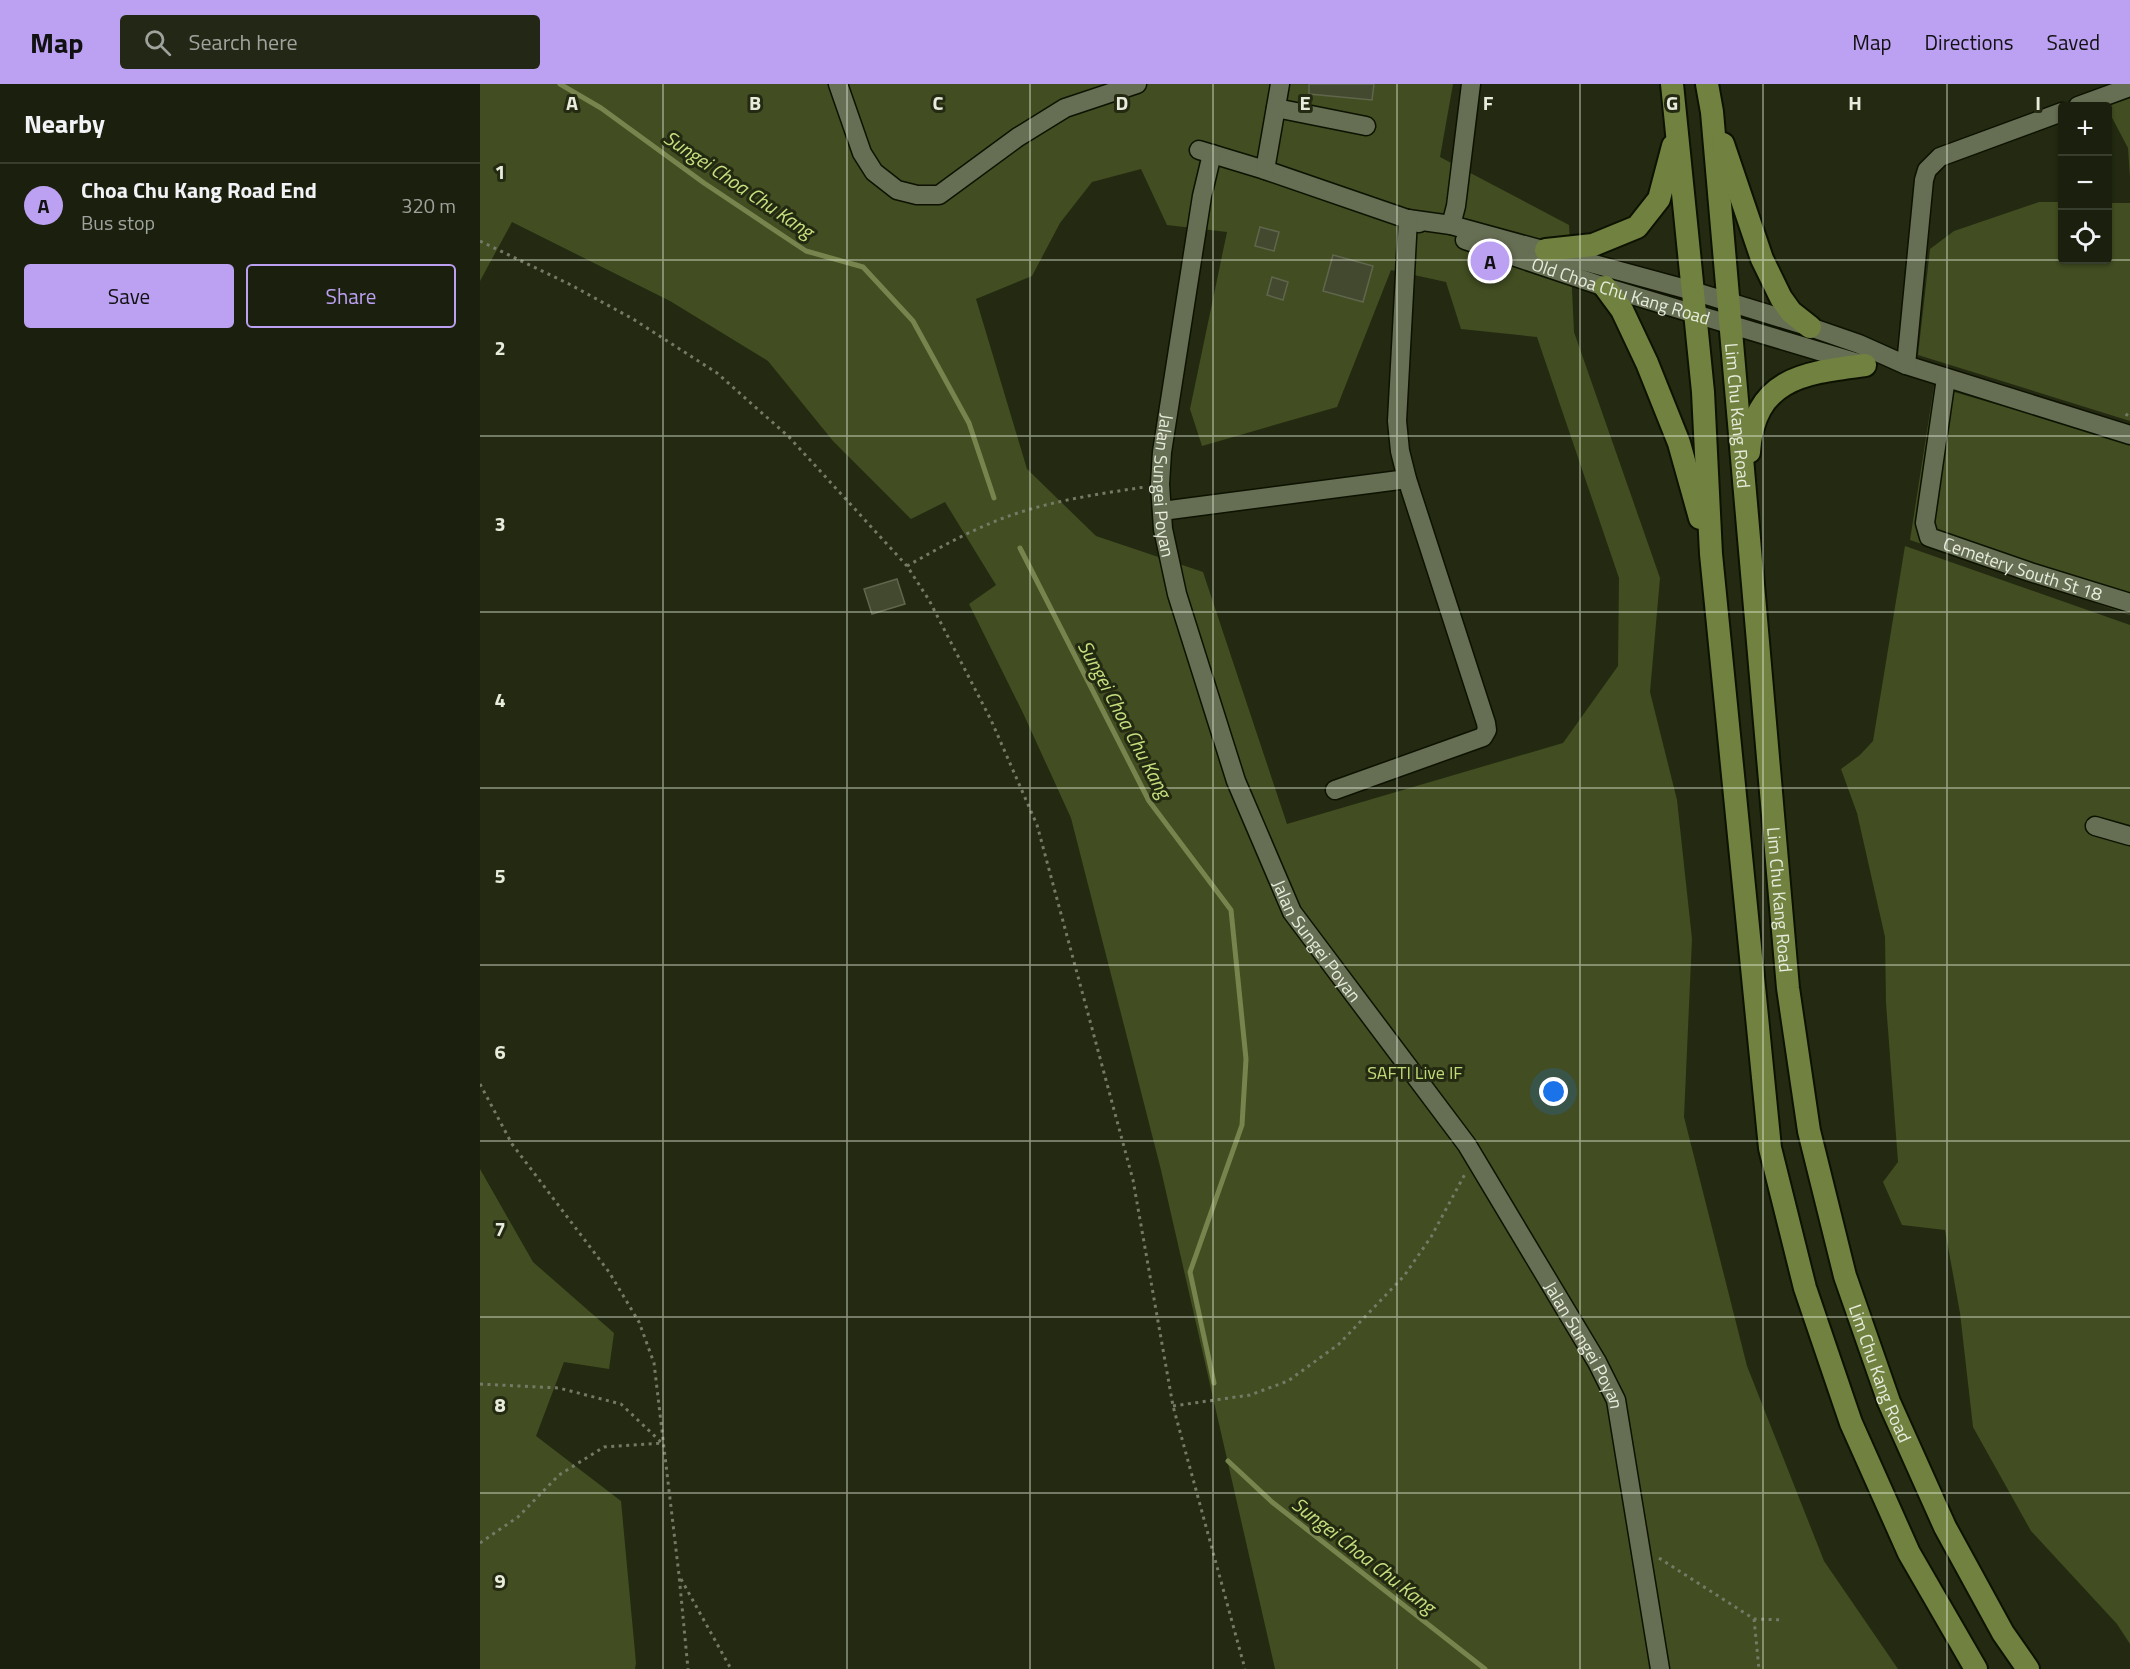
<!DOCTYPE html>
<meta charset="utf-8">
<style>
body{margin:0;font-family:"Titillium Web",sans-serif;background:#232816;color:#f1f3f6}
.controls{position:absolute;right:18px;top:18px;display:grid;overflow:hidden;border-radius:6px;box-shadow:0 2px 4px #0004}
.controls button{width:54px;height:54px;display:grid;place-items:center;padding:0;border:0;border-bottom:2px solid #383e2e;background:#1a200d;color:#f1f3f6;font:30px sans-serif}
.you{position:absolute;left:1074px;top:1008px;width:21px;height:21px;margin:-15px;border:4px solid #fff;border-radius:50%;background:#1a73e8;box-shadow:0 0 0 9px #1a73e833}
.badge{display:grid;place-items:center;width:39px;height:39px;border-radius:50%;background:#bca0f2;color:#111;font-size:20px;font-weight:700}
.pin{position:absolute;translate:-50% -50%;border:3px solid #fff;box-shadow:0 2px 6px #0006}
.list{margin:0;padding:0;list-style:none}
h2{display:flex;justify-content:space-between;align-items:center;height:78px;margin:0;padding:0 24px;font-size:26px}
h2 small{font-size:20px;font-weight:400;color:#9fa39d}
.list li{display:grid;grid-template-columns:39px 1fr auto;gap:18px;align-items:center;box-sizing:border-box;height:84px;padding:0 24px;border-top:2px solid #383e2e}
.list b{display:block;font-size:22px;white-space:nowrap}
.list p{margin:0;font-size:20px;white-space:nowrap;color:#9fa39d}
.list em{font-size:20px;font-style:normal;color:#9fa39d}
.actions{display:flex;gap:12px;padding:18px 24px}
.actions a{flex:1;padding:14px 0;border:2px solid #bca0f2;border-radius:6px;text-align:center;font-size:21px;color:#bca0f2}
.actions .main{background:#bca0f2;color:#111}
.icon{flex:none;width:33px;height:33px;fill:none;stroke:currentColor;stroke-width:2;stroke-linecap:round;stroke-linejoin:round}
.map{position:relative;flex:none;width:1650px;height:1585px;overflow:hidden}
header{display:flex;align-items:center;gap:36px;box-sizing:border-box;height:84px;padding:0 30px;background:#bca0f2;color:#111}
header strong{font-size:28px}
nav{display:flex;gap:33px;margin-inline-start:auto;font-size:21px}
.search{width:420px;height:54px;background:#232816;display:flex;align-items:center;gap:15px;box-sizing:border-box;padding:0 21px;border-radius:6px;color:#9fa39d;font-size:22px}
main{display:flex}
aside{flex:1;background:#1a200d}
.map>svg:first-child{display:block}
.green{fill:#424d21;fill-rule:evenodd}
.lines{fill:none;stroke-linecap:round;stroke-linejoin:round}
.stream{stroke:#78844d;stroke-width:5}
.building{fill:#42492f;stroke:#5f664c;stroke-width:1.5}
.minor-casing{stroke:#0d1200;stroke-width:21}
.major-casing{stroke:#0d1200;stroke-width:26}
.path{stroke:#747a65;stroke-width:3;stroke-dasharray:3 4.5;stroke-linecap:butt}
.minor{stroke:#666e53;stroke-width:18}
.major{stroke:#718140;stroke-width:22}
.grid{fill:none;stroke:#e7ecdd;stroke-width:1.5;stroke-opacity:0.55}
.labels{text-anchor:middle;dominant-baseline:central;stroke-width:6;stroke-linejoin:round;paint-order:stroke}
.street-label{font-size:18px;fill:#e7ecdd;stroke:#232a11}
.park-label{font-size:18px;fill:#c1da79;stroke:#232a11}
.water-label{font-size:20px;font-style:italic;fill:#c7e07f;stroke:#232a11}
.grid-label{font-size:20px;text-anchor:middle;font-weight:bold;fill:#e7ecdd;stroke:#232a11;stroke-width:6;stroke-linejoin:round;paint-order:stroke}
</style>
<header>
<strong>Map</strong>
<div class="search"><svg class="icon" aria-label="search" viewBox="0 0 24 24"><circle cx="10" cy="10" r="6"/><path d="M15 15l6 6"/></svg>Search here</div>
<nav><a>Map</a><a>Directions</a><a>Saved</a></nav>
</header>
<main>
<aside>
<h2>Nearby<small></small></h2>
<ul class="list">
<li><span class="badge">A</span><div><b>Choa Chu Kang Road End</b><p>Bus stop</p></div><em>320 m</em></li>
</ul>
<div class="actions"><a class="main">Save</a><a>Share</a></div>
</aside>
<div class="map">
<svg width="1650" height="1585" viewBox="0 0 1650 1585">
<rect width="100%" height="100%" fill="#232a11"/>
<path class="green" d="M0 0H973L960 73 1089 141 1094 248 1180 494 1170 608 1197 716 1212 855 1204 1033 1267 1282 1344 1477 1418 1585H795L681 1086 591 734 543 629 489 520 516 501 465 418 431 435 353 357 288 277 190 217 32 138 0 197ZM661 85 687 141 747 148 710 325 722 362 857 323 911 186 966 198 981 245 1057 253 1139 494 1138 582 1083 659 807 740 723 488 616 452 547 385 496 215 552 192 580 139 612 98Z
M1650 13V94L1648 64 1628 26V22L1625 21Z
M1559 118H1582V176H1628V119H1650V337L1438 271 1450 165 1474 147Z
M1454 302 1650 360V531L1430 456Z
M1425 462 1650 541V1560L1637 1540 1551 1447 1493 1343 1480 1229 1465 1146 1422 1141 1403 1098 1418 1078 1406 919 1405 853 1377 729 1361 685 1380 671 1393 657Z
M0 1085 53 1178 134 1249 129 1285 84 1278 56 1352 141 1417 156 1579 155 1585H0Z"/>
<g class="lines">
<path class="stream" d="M80 0 121 24 224 99 326 167 383 183 433 237 489 339 514 414
M540 464 669 717 751 826 766 975 762 1041 710 1188 734 1299
M748 1377 792 1418 1005 1585"/>
</g>
<path class="building" d="M829 0H894L892 16 829 10Z
M780 143 799 148 794 167 775 162Z
M853 171 893 182 883 218 843 207Z
M792 193 808 198 803 216 787 211Z
M417 495 425 520 392 530 384 505Z"/>
<g class="lines">
<defs>
<g id="minor">
<path d="M358 0 382 69 394 88 417 106 437 111H459L538 53 585 24 657 0"/>
<path d="M1598 22 1650 3"/>
<path d="M796 24 886 42"/>
<path d="M719 66 785 86 939 139"/>
<path id="s1" d="M732 70 722 112 682 368 680 400 683 445 697 510 756 697 812 828 987 1061 1117 1278 1136 1316 1180 1585"/>
<path d="M785 86 800 0"/>
<path d="M928 135 971 141 1213 207 1330 243 1379 260 1426 281 1650 351"/>
<path d="M971 141 976 122 991 0"/>
<path id="s2" d="M985 156 1125 203 1382 280"/>
<path d="M1426 281 1444 96 1447 86 1460 73 1582 28"/>
<path id="s3" d="M1466 294 1445 439 1449 453 1550 488 1650 519"/>
<path d="M682 427 927 395"/>
<path d="M855 706 1003 653 1007 646 1006 639 927 395 920 367 917 337 928 135"/>
<path d="M1615 742 1650 752"/>
</g>
<g id="major">
<path d="M1192 0 1223 308 1231 470 1290 1064 1325 1204 1371 1339 1429 1469 1496 1585"/>
<path id="s4" d="M1227 0 1232 28 1308 904 1329 1047 1365 1192 1409 1318 1465 1443 1523 1549 1548 1585"/>
<path d="M1243 60 1282 175 1301 214 1311 228 1330 243"/>
<path d="M1066 166 1113 161 1157 143 1179 115 1193 62"/>
<path d="M1125 203 1142 226 1167 279 1199 359 1220 434"/>
<path d="M1269 368C1274 294 1324 289 1385 281"/>
</g>
</defs>
<use href="#minor" class="minor-casing"/>
<use href="#major" class="major-casing"/>
<path class="path" d="M0 157 91 201 153 235 237 289 309 353 427 482 449 516 511 636 557 741 653 1096 693 1322 765 1585
M1646 332 1650 326
M427 482C452 468 478 453 504 442 555 419 611 411 665 403
M0 1000 32 1060 129 1188 159 1238 174 1279 199 1491 208 1585
M0 1300 79 1304 141 1320 181 1358
M693 1322 770 1311 808 1297 859 1260 924 1192 951 1153 985 1090
M0 1459 38 1433 79 1391 124 1363 183 1359
M1179 1474 1274 1535 1303 1536
M201 1495 251 1585
M1274 1535 1279 1585"/>
<use href="#minor" class="minor"/>
<use href="#major" class="major"/>
</g>
<path class="grid" d="M183 0V1585M367 0V1585M550 0V1585M733 0V1585M917 0V1585M1100 0V1585M1283 0V1585M1467 0V1585M0 176H1650M0 352H1650M0 528H1650M0 704H1650M0 881H1650M0 1057H1650M0 1233H1650M0 1409H1650"/>
<g class="labels">
<g class="street-label">
<text stroke="none"><textPath href="#s2" startOffset="164">Old Choa Chu Kang Road</textPath></text>
<text stroke="none"><textPath href="#s4" startOffset="333">Lim Chu Kang Road</textPath></text>
<text stroke="none"><textPath href="#s1" startOffset="336">Jalan Sungei Poyan</textPath></text>
<text stroke="none"><textPath href="#s3" startOffset="260">Cemetery South St 18</textPath></text>
<text stroke="none"><textPath href="#s4" startOffset="819">Lim Chu Kang Road</textPath></text>
<text stroke="none"><textPath href="#s1" startOffset="822">Jalan Sungei Poyan</textPath></text>
<text stroke="none"><textPath href="#s1" startOffset="1308">Jalan Sungei Poyan</textPath></text>
<text stroke="none"><textPath href="#s4" startOffset="1305">Lim Chu Kang Road</textPath></text>
</g>
<g class="park-label">
<text x="935" y="988">SAFTI Live IF</text>
</g>
<g class="water-label">
<text transform="translate(259 100) rotate(34)">Sungei Choa Chu Kang</text>
<text transform="translate(645 635) rotate(62)">Sungei Choa Chu Kang</text>
<text transform="translate(884 1471) rotate(38)">Sungei Choa Chu Kang</text>
</g>
</g>
<g class="grid-label">
<text x="92" y="26">A</text>
<text x="275" y="26">B</text>
<text x="458" y="26">C</text>
<text x="642" y="26">D</text>
<text x="825" y="26">E</text>
<text x="1008" y="26">F</text>
<text x="1192" y="26">G</text>
<text x="1375" y="26">H</text>
<text x="1558" y="26">I</text>
<text x="20" y="95">1</text>
<text x="20" y="271">2</text>
<text x="20" y="447">3</text>
<text x="20" y="623">4</text>
<text x="20" y="799">5</text>
<text x="20" y="975">6</text>
<text x="20" y="1152">7</text>
<text x="20" y="1328">8</text>
<text x="20" y="1504">9</text>
</g>
</svg>
<div class="controls">
<button>+</button>
<button>−</button>
<button><svg class="icon" aria-label="locate" viewBox="0 0 24 24"><circle cx="12" cy="12" r="6"/><path d="M12 2v4M12 18v4M2 12h4M18 12h4"/></svg></button>
</div>
<div class="you"></div>
<div class="pin badge" style="left:1010px;top:177px">A</div>
</div>
</main>
